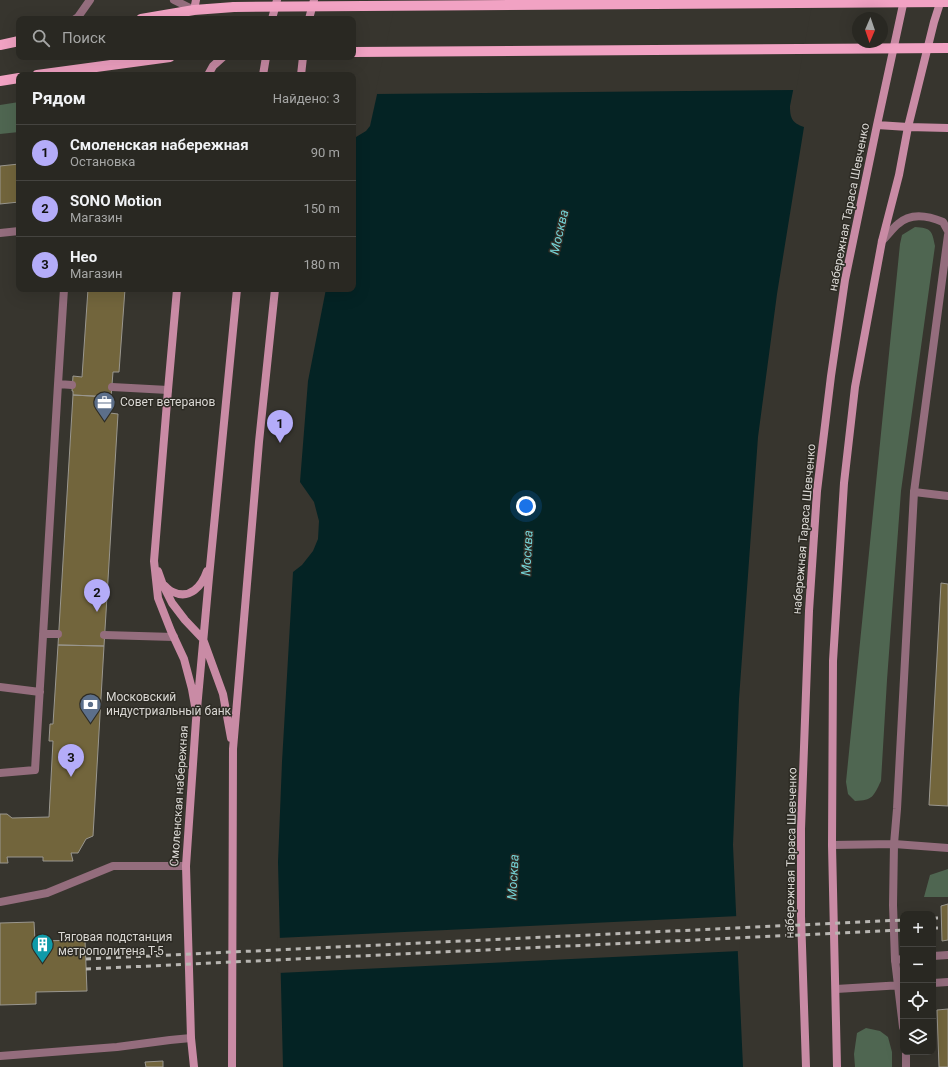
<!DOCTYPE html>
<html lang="ru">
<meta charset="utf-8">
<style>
body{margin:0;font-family:Roboto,sans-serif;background:#35342f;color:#f1f3f6}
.controls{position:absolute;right:12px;bottom:12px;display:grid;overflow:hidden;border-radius:8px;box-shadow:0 4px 16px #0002}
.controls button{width:36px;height:36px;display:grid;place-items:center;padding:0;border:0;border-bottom:1px solid #454440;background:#292822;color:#f1f3f6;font:20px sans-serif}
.compass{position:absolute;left:852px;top:12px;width:36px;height:36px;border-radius:50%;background:#292822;box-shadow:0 4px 16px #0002;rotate:182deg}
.you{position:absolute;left:526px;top:506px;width:14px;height:14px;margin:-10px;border:3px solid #fff;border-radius:50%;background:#1a73e8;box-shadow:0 0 0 6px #1a73e833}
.badge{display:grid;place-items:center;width:26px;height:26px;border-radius:50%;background:#b4acf9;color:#111;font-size:13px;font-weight:700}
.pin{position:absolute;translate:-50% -33px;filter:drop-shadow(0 1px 2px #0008)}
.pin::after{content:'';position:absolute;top:21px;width:14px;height:12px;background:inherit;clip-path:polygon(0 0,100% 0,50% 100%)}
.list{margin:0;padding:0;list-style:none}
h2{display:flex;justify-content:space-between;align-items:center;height:52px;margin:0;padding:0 16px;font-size:17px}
h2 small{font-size:13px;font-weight:400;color:#a5a6a5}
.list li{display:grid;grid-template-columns:26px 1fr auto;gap:12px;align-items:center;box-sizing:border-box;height:56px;padding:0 16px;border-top:1px solid #454440}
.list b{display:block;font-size:15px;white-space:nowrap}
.list p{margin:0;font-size:13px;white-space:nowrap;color:#a5a6a5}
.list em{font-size:13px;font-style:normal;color:#a5a6a5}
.icon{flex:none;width:22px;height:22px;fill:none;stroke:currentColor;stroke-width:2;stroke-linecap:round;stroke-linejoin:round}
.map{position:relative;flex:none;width:948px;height:1067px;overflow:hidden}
.search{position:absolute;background:#292822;box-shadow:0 4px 16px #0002;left:16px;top:16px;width:340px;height:44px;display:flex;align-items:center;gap:10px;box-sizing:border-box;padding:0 14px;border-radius:8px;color:#a5a6a5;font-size:15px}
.panel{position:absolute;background:#292822;box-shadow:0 4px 16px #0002;left:16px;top:72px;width:340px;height:220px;border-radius:8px}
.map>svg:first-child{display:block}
.green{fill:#4f6651}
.water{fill:#042324}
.pier{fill:#37352e}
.building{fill:#72653c;stroke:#9a978f}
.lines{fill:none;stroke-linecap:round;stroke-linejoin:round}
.lane{stroke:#946d7d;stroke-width:8}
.street{stroke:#946d7d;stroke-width:8}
.secondary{stroke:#c98ba5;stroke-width:8}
.primary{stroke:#f1a2c3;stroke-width:10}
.rail{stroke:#b8b6b2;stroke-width:3;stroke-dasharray:5 5;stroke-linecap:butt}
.primary-bridge{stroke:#f1a2c3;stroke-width:10}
.labels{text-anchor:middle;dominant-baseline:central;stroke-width:3;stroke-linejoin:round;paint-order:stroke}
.street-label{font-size:12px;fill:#d9d7d3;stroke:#2d2b24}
.poi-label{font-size:12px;fill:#d9d7d3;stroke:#2d2b24;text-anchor:start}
.water-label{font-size:13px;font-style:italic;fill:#74d2d5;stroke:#2d2b24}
</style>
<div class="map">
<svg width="948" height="1067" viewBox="0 0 948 1067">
<rect width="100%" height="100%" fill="#37352e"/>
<path class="green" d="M19 102V132L0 134V105Z
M915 227C931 228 932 230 935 246L901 491 887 680 881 781C873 797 873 800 855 801L848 794 846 782 900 244 902 235Z
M948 869V897H924L930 875Z
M866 1028 880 1031 888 1037 892 1052V1067H855L854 1054 857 1033Z"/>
<path class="water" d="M398 0H811L790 106C790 118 792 123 804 127L777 294 758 437 739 699 733 845 743 1067H283L278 862 282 762 293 572 302 565 313 551 318 539 319 521 314 502 300 482 308 381 326 289H353V152L356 137 366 131 370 126Z"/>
<path class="pier" d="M396 0H813L796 90 375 94Z
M739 916 740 951 278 973 277 938Z"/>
<path class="building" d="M19 164V202L0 204V166Z
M88 289H125L119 372H113L111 397 73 395V391H72L73 376 82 377Z
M73 395 111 397 110 413 118 414 104 646 58 645Z
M941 583 948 584V806L929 805Z
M58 645 104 646 93 836 86 839 78 853H71L73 861H43V857H7L8 863H0V814H7L12 818 49 817 53 741H49L50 724H53Z
M948 904V940L942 941 941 906Z
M34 922 35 941 85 940 87 991 36 992V1004L0 1005V923Z
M948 1009V1067H939L937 1010Z
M163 1061V1067H146L145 1062Z"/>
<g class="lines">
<path class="lane" d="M0 233 19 231
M58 384 64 289
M112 387 168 390
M914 492 948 496
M43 634H58
M104 635 174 637
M0 687 40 692
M0 773 35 770 58 384 72 385
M894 844 948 848
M0 902 47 893 113 866H186
M933 956 948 955
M895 960 903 959"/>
<path class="street" d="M174 0 194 10
M75 19 78 17 90 0
M882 241C888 235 892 229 898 224 911 212 929 216 943 222L948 231
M832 845 894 844
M933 983 948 982
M836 989 903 985
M903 1027 895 960 893 905 894 844 897 809 914 492 948 235
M906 1052V1067
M0 1056 117 1047 170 1040 191 1038"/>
<path class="secondary" d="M194 10 196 0
M272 19 277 0
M309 19 314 0
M208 75 213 66 223 57
M263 75 266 57
M301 75 303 57
M877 125 908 127 948 128
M177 289 168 390 154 561 158 598 171 631 184 659 192 689 195 706
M158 571 163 585 172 603 185 620 203 639 223 694 231 738
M165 586C167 588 170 591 173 592 190 600 202 586 207 571
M194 1067 191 1038 186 866 196 720 209 577 237 289
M232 1067 233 749 259 442 275 289
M806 1067 801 916V829L809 611 817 491 831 376 845 280 877 125 904 0
M837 1067 832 845 833 661 844 483 855 387 882 241 899 175 908 127 934 22 941 0"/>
<path class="primary" d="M141 19 194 10 234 7
M0 45 19 41
M37 75 170 57
M0 81 19 78"/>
<path class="rail" d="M933 918H941
M933 928H942
M86 959 903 920
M86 969 903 930"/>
<path class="primary-bridge" d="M234 7 948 2
M353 52 948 48"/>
</g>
<defs>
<symbol id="office-pin" viewBox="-11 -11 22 30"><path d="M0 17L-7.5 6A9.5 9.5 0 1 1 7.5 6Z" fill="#5c6f8a" stroke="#2d2b24"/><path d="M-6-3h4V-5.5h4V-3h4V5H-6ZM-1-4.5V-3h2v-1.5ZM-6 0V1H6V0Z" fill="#fff"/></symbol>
<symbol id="bank-pin" viewBox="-11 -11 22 30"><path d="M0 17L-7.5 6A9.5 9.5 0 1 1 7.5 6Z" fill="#5c6f8a" stroke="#2d2b24"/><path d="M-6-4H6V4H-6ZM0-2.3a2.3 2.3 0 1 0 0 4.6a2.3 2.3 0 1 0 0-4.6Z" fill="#fff"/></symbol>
<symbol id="building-pin" viewBox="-11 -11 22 30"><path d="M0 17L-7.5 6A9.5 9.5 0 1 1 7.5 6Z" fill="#0f9aa8" stroke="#2d2b24"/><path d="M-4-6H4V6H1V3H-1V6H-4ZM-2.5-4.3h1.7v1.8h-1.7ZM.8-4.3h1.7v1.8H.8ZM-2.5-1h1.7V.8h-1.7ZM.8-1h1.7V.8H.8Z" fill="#fff"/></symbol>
</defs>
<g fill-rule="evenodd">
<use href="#office-pin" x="92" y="390" width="25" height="34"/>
<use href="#bank-pin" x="78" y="692" width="25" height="34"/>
<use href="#building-pin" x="30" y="932" width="25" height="34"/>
</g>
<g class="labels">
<g class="street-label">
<text transform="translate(849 207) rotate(-79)">набережная Тараса Шевченко</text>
<text transform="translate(804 529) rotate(-85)">набережная Тараса Шевченко</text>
<text transform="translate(179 796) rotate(-86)">Смоленская набережная</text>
<text transform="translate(791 853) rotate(-89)">набережная Тараса Шевченко</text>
</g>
<g class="poi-label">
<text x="120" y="402">Совет ветеранов</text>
<text x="106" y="697">Московский<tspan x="106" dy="14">индустриальный банк</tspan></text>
<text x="58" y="937">Тяговая подстанция<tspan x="58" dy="14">метрополитена Т-5</tspan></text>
</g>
<g class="water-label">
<text transform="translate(559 232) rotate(-77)">Москва</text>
<text transform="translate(527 553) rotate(-87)">Москва</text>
<text transform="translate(513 877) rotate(-87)">Москва</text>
</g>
</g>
</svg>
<div class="controls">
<button>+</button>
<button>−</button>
<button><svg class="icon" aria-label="locate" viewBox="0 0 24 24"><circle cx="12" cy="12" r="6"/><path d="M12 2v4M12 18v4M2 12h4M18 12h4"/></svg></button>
<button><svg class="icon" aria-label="layers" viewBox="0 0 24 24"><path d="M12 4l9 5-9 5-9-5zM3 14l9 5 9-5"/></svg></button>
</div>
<svg class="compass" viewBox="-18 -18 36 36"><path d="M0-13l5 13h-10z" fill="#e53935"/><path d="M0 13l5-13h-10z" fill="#a5a6a5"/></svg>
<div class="you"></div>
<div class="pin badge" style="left:280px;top:443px">1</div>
<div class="pin badge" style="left:97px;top:612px">2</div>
<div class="pin badge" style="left:71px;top:777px">3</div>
<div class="search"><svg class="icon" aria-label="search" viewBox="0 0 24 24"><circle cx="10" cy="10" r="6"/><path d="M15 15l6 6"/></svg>Поиск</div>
<section class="panel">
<h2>Рядом<small>Найдено: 3</small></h2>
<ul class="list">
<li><span class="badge">1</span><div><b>Смоленская набережная</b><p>Остановка</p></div><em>90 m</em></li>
<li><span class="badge">2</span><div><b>SONO Motion</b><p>Магазин</p></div><em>150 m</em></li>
<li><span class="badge">3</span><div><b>Нео</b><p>Магазин</p></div><em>180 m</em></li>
</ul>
</section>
</div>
